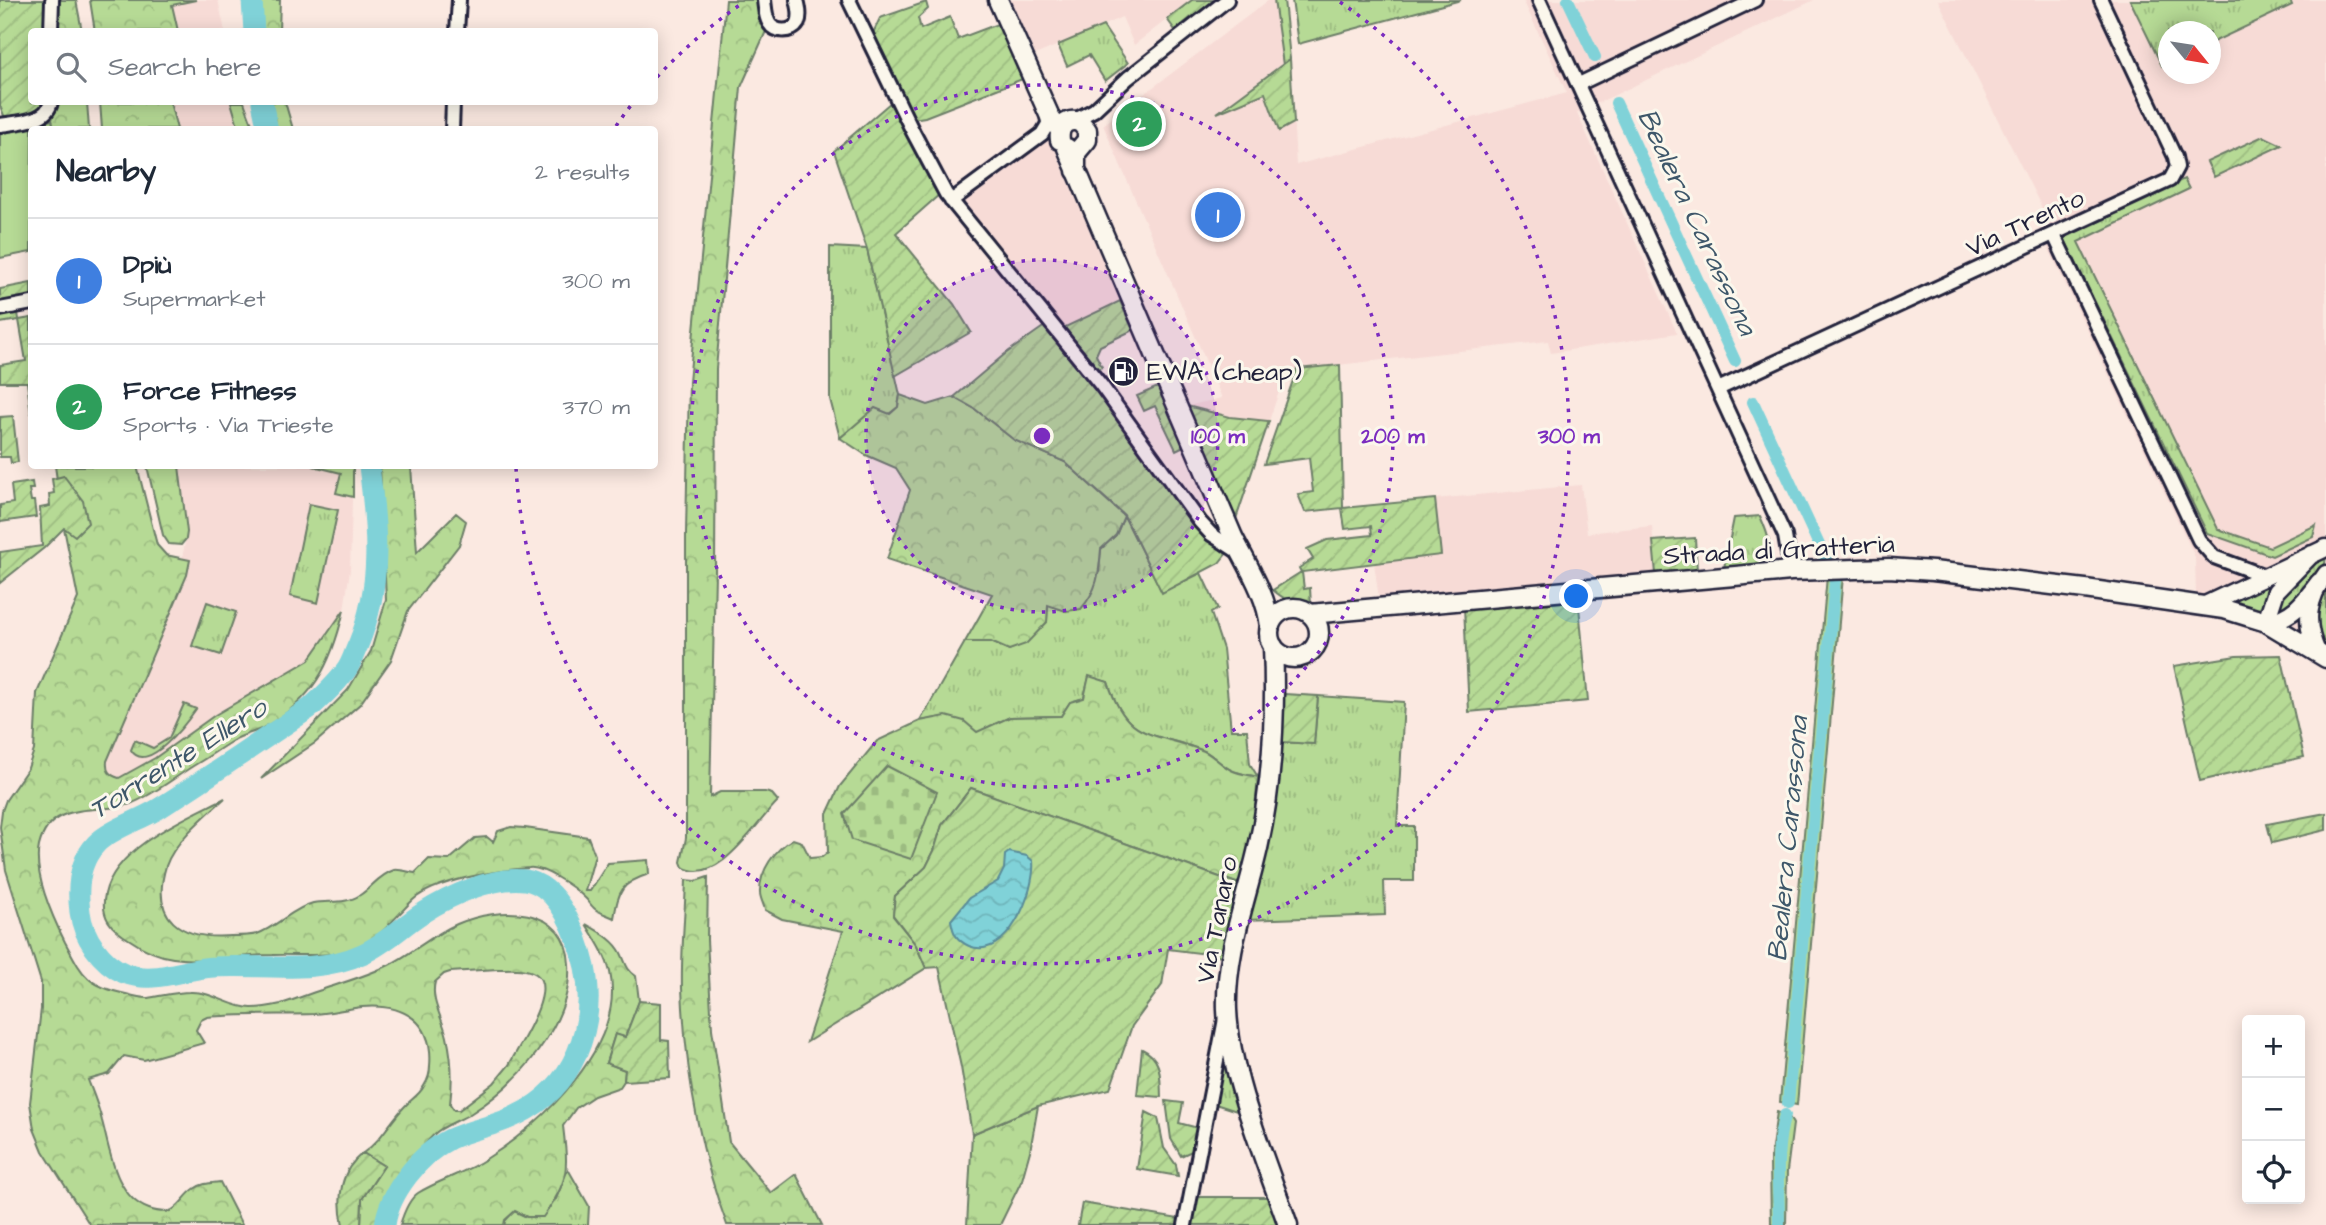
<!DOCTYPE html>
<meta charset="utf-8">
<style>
body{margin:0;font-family:"Architects Daughter",sans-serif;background:#f6f6f7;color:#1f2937}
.controls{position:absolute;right:21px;bottom:21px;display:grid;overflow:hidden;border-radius:7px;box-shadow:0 4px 18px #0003}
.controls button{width:63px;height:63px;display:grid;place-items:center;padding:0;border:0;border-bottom:2px solid #e0e1e3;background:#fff;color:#1f2937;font:35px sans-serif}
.compass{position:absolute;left:2158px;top:21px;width:63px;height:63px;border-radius:50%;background:#fff;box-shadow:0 4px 18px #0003;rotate:120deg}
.you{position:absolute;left:1577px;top:597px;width:24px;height:24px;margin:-18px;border:5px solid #fff;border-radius:50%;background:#1a73e8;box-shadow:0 0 0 10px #1a73e833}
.badge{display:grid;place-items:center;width:46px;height:46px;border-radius:50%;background:#db2777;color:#fff;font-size:23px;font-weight:700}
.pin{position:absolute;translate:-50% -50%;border:4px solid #fff;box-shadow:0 2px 7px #0006}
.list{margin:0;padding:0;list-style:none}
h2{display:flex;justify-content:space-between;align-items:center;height:91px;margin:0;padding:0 28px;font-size:30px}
h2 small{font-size:23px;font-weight:400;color:#747a83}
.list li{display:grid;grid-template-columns:46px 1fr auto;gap:21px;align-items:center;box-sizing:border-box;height:126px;padding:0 28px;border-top:2px solid #e0e1e3}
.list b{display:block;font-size:26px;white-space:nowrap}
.list p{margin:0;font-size:23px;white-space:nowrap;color:#747a83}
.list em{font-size:23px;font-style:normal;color:#747a83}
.icon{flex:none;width:38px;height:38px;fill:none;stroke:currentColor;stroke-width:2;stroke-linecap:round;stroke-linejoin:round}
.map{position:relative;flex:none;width:2326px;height:1225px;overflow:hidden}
.search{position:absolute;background:#fff;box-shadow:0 4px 18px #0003;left:28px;top:28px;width:630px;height:77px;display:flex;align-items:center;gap:18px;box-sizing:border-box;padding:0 24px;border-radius:7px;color:#747a83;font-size:26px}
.panel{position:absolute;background:#fff;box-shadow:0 4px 18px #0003;left:28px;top:126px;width:630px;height:343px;border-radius:7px}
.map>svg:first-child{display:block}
.built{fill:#f7dbd6;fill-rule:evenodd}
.grass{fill:url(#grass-tufts);stroke:#6c7e68;stroke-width:2}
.forest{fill:url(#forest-crowns);stroke:#6c7e68;stroke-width:2;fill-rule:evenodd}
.cemetery{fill:url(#cemetery-stones);stroke:#6c7e68;stroke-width:2}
.garden{fill:url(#garden-furrows);stroke:#6c7e68;stroke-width:2}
.pitch{fill:#b6da95;stroke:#6c7e68;stroke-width:2}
.water{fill:url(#water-waves);stroke:#5a8c99;stroke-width:2}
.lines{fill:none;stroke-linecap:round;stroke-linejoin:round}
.canal{stroke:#80d2d8;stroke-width:12}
.river{stroke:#80d2d8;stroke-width:21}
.minor-casing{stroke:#22223b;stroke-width:18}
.tertiary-casing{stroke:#22223b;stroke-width:21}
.secondary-casing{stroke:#22223b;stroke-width:23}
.minor{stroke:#fbf7ec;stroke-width:12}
.tertiary{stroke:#fbf7ec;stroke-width:16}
.secondary{stroke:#fbf7ec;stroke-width:18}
.ring{fill:none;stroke:#7b2cbf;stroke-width:3.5;stroke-dasharray:3.5 7}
.labels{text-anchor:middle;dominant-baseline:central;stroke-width:6;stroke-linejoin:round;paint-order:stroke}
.street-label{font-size:26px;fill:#22223b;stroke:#fbf7ec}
.poi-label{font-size:26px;fill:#22223b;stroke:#fbf7ec;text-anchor:start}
.water-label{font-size:28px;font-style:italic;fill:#3e576a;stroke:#fbf7ec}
.centre{fill:#7b2cbf;stroke:#fbf7ec;stroke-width:3.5}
.ring-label{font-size:21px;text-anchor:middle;font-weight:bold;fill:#7b2cbf;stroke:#fbf7ec;stroke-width:6;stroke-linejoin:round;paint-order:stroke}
</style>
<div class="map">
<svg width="2326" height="1225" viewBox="0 0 2326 1225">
<defs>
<pattern id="grass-tufts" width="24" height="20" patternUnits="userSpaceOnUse" patternTransform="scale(1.75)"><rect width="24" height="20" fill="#b6da95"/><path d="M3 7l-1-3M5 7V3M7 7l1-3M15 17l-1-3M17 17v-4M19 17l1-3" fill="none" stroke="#9cbb81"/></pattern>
<pattern id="forest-crowns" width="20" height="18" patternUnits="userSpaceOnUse" patternTransform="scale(1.75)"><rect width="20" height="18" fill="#b6da95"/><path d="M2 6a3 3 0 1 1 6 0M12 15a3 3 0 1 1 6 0" fill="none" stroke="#9cbb81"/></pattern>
<pattern id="cemetery-stones" width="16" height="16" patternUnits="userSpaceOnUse" patternTransform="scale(1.75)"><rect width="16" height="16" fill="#b6da95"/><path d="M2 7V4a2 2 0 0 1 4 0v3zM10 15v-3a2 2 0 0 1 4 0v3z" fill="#9cbb81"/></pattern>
<pattern id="garden-furrows" width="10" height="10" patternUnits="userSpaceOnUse" patternTransform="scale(1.75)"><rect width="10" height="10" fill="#b6da95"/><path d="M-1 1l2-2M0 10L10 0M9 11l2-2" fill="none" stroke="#9cbb81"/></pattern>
<pattern id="water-waves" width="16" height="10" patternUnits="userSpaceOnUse" patternTransform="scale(1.75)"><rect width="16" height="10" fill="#80d2d8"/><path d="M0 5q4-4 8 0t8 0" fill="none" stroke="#6eb4ba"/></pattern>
</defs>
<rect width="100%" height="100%" fill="#fbe9e1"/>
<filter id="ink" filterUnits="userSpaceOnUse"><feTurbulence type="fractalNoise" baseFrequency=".0143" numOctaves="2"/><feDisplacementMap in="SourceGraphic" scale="14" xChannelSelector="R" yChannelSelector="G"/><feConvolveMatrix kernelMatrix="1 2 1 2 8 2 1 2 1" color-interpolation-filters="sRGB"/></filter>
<g filter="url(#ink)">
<path class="built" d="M196 0H218L225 31H178L172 5Z
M1007 0H1192L1134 45 1122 17 1033 56Z
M1269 0H1274L1283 64 1290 59 1296 165 1567 93 1523 0H1814L1577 113 1677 333 1551 353 1548 341 1286 371 1269 421 1230 417 1187 406 1222 398 1103 125Z
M1938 0H2326V650L2196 597 2195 557 2037 224 2044 212ZM2168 32H2210V74H2168Z
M170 102H245L254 129H177Z
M1049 136 1120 301 1063 328 960 202Z
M179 466H353L350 570 344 610 309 660 215 715 155 758 119 778 111 775 106 769 107 761 150 663 189 560 182 559 187 532Z
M1581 485 1587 533 1652 526 1656 574 1379 599 1374 563 1441 554 1435 499Z"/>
<path class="grass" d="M1274 0H1284L1290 59 1283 65Z
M1292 0H1461L1298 44Z
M2130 0H2290L2292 5 2211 43 2210 32H2168V63L2162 66Z
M1103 26 1128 63 1105 81 1089 55 1067 66 1058 45Z
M231 102H244L254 129H239Z
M2184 179 2189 189 2078 242 2218 529 2270 547 2316 525 2313 537 2272 556 2207 533 2063 236Z
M830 247 867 249 900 395 898 407 889 414 854 427 840 438 830 399Z
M313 466H353V497L336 493 341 473Z
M309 504 338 510 318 603 290 596Z
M1124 516 1162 592 1201 573 1218 609 1211 613 1223 649 1231 730H1247L1250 764 1258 777C1249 775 1239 774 1231 770 1221 765 1214 756 1204 751 1154 731 1127 743 1108 682L1089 677 1084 698 1070 702 1061 716 1010 717 977 733C956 714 946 716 920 721L965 642H991L1009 650 1026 643 1047 622 1048 604 1066 611 1099 572 1101 549 1116 535Z
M1760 516C1781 563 1768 564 1724 568L1734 518Z
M2326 555C2326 584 2292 602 2272 618 2279 591 2303 569 2326 555Z
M2288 571 2262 614 2226 602Z
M1827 576H1843L1797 1105 1780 1102Z
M2326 583V650C2308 632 2316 603 2326 583Z
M207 602 236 612 221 655 192 646Z
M1318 696 1404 702 1397 826H1414V881H1384L1385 915 1246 920 1281 742 1314 744Z
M184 704 196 709C187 722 147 776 131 750L135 740 153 748 169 738Z
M1224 1035 1243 1113 1212 1103Z
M1777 1112 1789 1117 1793 1124 1787 1171 1786 1225H1771L1770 1161Z
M568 1169 589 1206 588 1225H504L505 1221 514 1211 527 1217 556 1199Z"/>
<path class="forest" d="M58 0H76L82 31H58Z
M90 0H196L172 5 178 31 95 32Z
M260 0H280L279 31H260Z
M726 0H758L761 17 767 29 741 87 716 369 715 572 710 797 720 792H765L772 794 778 801C757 821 718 888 683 867L681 862 686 838V533L689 382Z
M57 102H87L89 129H54L52 120Z
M100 102H170L177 129H102Z
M267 102H285L293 129H274Z
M900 395 928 405 954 397 975 409 1014 440 1065 462 1124 516 1116 535 1101 549C1099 574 1098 589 1081 609L1066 611 1048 605 1047 622 1026 644 1009 650 991 642H965L992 594 887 559 910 490 896 468 866 455 840 438 875 408 890 414 898 407Z
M55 466H137L157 545 166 555 190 560 187 575 107 761C106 771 109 775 119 778L155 758 215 715 309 660 344 610C331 666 313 701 261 729 252 733 242 735 234 740 222 747 210 756 198 763 176 776 154 795 130 804 98 815 51 798 39 846 33 873 53 918 65 942 83 976 87 986 126 994 133 996 141 998 148 998 162 996 175 992 190 992 212 991 231 1008 252 1008 261 1008 272 1006 281 1004 294 1000 308 994 321 990 344 982 367 976 389 965 413 953 432 935 457 924 499 906 566 904 569 964 573 1023 517 1085 470 1114 460 1120 448 1124 438 1131 430 1137 425 1145 418 1152 397 1177 383 1192 376 1225H361L362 1199 384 1166 363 1153C382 1140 390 1121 406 1105 412 1099 420 1094 424 1086 428 1080 430 1073 430 1066 434 1021 403 1003 362 1007 345 1009 330 1013 314 1014 278 1015 242 1014 207 1017L201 1020 196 1030 204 1043 144 1060 124 1056 109 1074 88 1080C93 1093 99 1107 102 1121 110 1150 115 1197 149 1209 155 1211 163 1213 170 1211 180 1207 185 1195 194 1189 202 1183 211 1183 220 1182L242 1225H90L43 1151 34 1129 30 1103 41 1009V982L6 870 0 827 2 811 6 800 28 768 34 750 37 693 78 598 64 528ZM498 969C509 969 526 967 536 974 558 989 518 1047 509 1065L494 1083 459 1110H454L450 1104C453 1081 452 1059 447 1037 443 1019 430 1000 435 982L444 974 450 972Z
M147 466H179L187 532 186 539 181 545 169 544 163 535Z
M380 466H411L417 552 456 513 466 521 459 545 408 611 391 660 360 704 315 743 261 779 348 690 371 651 386 600Z
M1089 676 1108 682C1127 743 1154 731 1204 751 1214 756 1221 765 1231 770 1239 774 1249 775 1258 777L1253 828 1239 884 971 788 942 825 934 851 926 867 895 896 893 916 916 945 926 968 807 1042 843 931 782 919 765 910C764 905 760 898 760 893 759 871 775 849 793 839L802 842 810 858 822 857 828 852 827 814 840 786 877 741 920 721 946 716 964 721 977 732 1010 717 1061 716 1070 702 1084 698Z
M225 798C206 815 174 842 166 866 150 919 180 940 231 936 239 936 250 936 257 934 277 927 293 908 313 903 329 900 345 905 360 895 372 887 379 875 394 870 400 869 408 872 415 873L429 859 449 860 475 838 487 837 493 842 498 831 511 827 525 828 588 837 595 855 585 891H590L608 863 648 860 649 874C621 883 619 890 614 918 608 915 600 913 595 909 591 906 588 900 584 897 574 887 543 866 529 868 499 870 435 880 413 900 396 916 383 935 362 946 334 959 303 954 273 955 240 955 207 963 173 958 157 956 143 949 130 940 111 929 100 917 105 894 115 847 186 818 225 798Z
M708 877 707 940 712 1029 729 1142 771 1193 796 1174 822 1225H727C699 1150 685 1067 682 988 681 952 685 915 686 880L696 881Z
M586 924C599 932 614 939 621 953 626 963 626 970 636 976L639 1001 625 1038 615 1034 606 1063 625 1070 624 1081 620 1087 594 1096 576 1108 563 1126C568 1169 570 1180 543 1217H527L515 1211 505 1220 504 1225H400C403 1215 409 1199 418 1193 439 1180 465 1173 486 1159 541 1125 626 1046 610 972 606 955 595 939 586 924Z
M1038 1106 1030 1151 1022 1180 1000 1225H967L972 1134Z"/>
<path class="cemetery" d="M887 766 937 792 911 859 852 840 844 814Z"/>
<path class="garden" d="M0 0H47V31L32 32V102H46L41 111 5 118 0 106Z
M1192 0H1214L1175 30 1167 19Z
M926 2 928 9 918 18 921 29 950 17 958 39 1000 23 1025 78 925 117 913 119 873 33 880 18Z
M1290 59 1294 123 1279 131 1265 93 1217 113Z
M891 102 940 194 896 233 954 304 971 332 895 376 867 249 834 151Z
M2263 136 2282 145 2214 177 2207 162Z
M31 283V296L0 302V289Z
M1120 301 1133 330 1100 346 1096 355 1102 367 1096 371 1063 328Z
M18 312 19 320 31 318V414L27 382H0V365L26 361 19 320 0 323V315Z
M1046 325 1098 390 1204 534 1226 554 1219 563 1162 593 1124 515 1065 462 1014 440 975 409 954 397 1005 354Z
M1340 365 1343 508 1435 499 1441 555 1302 572 1304 589 1310 588 1311 605C1296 605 1284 600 1273 590L1301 572 1299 568 1313 559 1307 549 1327 540 1372 535 1371 526 1345 529 1342 508 1305 512 1298 494 1313 492 1309 458 1264 464 1297 369Z
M1160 386 1186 445 1176 450 1155 406 1144 411 1137 396Z
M1187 406 1230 417 1269 421 1236 519Z
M13 416 18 462 11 463 10 457H0V417Z
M64 476 83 501 88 523 75 536 64 528 44 548 0 583V552L42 546 40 508 50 506 49 494 54 493 52 479Z
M32 482 33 489H29L31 501H34L36 517 0 522V505L13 503 11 485Z
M1695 538 1697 570 1656 574 1653 541Z
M1578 596 1588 701 1469 712 1464 607Z
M2281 655 2304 757 2200 781 2174 666 2236 656Z
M1284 694 1318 696 1314 744 1281 742Z
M971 788 1239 884 1223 956 1168 949 1162 985 1132 1026 1110 1089 1038 1106 972 1134 961 1067 939 967 926 968 916 945 893 915 895 896 926 867 934 851 942 825Z
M2326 813V830L2272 843 2267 824Z
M639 1001 661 1003V1040L669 1041 670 1078 624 1081 625 1070 606 1063 615 1034 625 1037Z
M1142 1049C1163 1059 1160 1077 1161 1097L1137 1095Z
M1166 1101 1183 1103 1179 1123 1198 1128 1194 1150 1181 1156 1171 1139Z
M1146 1112 1158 1118 1164 1148 1176 1165 1178 1176 1137 1169Z
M363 1153 384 1166 362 1199 361 1225H343C337 1198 340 1170 363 1153Z
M1196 1197H1271L1281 1225H1191Z
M1082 1203 1179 1219 1178 1225H1078Z"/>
<path class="pitch" d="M52 120 54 129 32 130 31 252 0 258V131Z"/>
<path class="water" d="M1009 852 1027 856 1033 861C1036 891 1007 962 969 946 956 940 953 933 951 920L969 898 998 881 1004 869 1005 855Z"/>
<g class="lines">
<path class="canal" d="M1568 0 1595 57
M1616 103 1735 361
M1753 402 1826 560
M1788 1103 1835 580
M1779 1225C1779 1190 1774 1149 1785 1115"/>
<path class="river" d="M252 0 254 32
M262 102 268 130
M369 466C377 528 383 585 358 645 354 653 352 662 347 669 337 684 323 696 310 708 259 742 209 777 158 809 140 820 109 830 96 844 79 862 77 889 80 912 83 937 101 963 124 973 155 985 183 968 214 967 263 964 316 975 362 954 385 944 401 927 421 914 449 896 492 876 525 880 560 885 578 937 585 967 597 1027 574 1088 517 1115 496 1126 471 1129 450 1139 420 1154 389 1193 385 1225"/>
<defs>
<path id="minor" d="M764 0C765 7 765 16 769 23 775 33 792 33 798 23 801 16 799 7 797 0
M849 0 913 132 946 194 1101 385 1200 522 1211 534 1240 553
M1539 0 1785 536 1791 571
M51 32 52 0
M457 32 459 0
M1579 84 1755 0
M1075 120 1094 110 1128 78 1227 0
M0 125C18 122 47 122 51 102
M452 130 453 102
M951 201 1042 134 1048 124 1047 111
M2054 235 2199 540 2214 557 2265 576
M0 309 32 303
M1718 389 2170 180 2177 167 2175 157 2101 0
M1185 1225 1225 1019"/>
<path id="tertiary" d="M2312 554 2276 591 2266 622C2292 619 2304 602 2319 582
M2205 605 2326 548
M2317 652C2304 623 2307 599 2326 574"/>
<path id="secondary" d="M998 0 1051 119 1060 130
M1060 140C1058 126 1067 118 1080 122L1087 130V140L1076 153V171
M1067 148 1233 537C1247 565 1267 595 1270 627
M1269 633a25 25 0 1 1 50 0a25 25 0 1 1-50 0Z
M1310 614 1791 571 1889 568 1933 571 2085 589 2224 609 2266 622 2326 658
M1273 646C1276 714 1273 781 1258 848 1246 901 1225 954 1227 1010 1230 1077 1266 1161 1288 1225"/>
</defs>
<use href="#minor" class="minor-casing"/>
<use href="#tertiary" class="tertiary-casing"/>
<use href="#secondary" class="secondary-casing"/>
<use href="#minor" class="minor"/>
<use href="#tertiary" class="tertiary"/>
<use href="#secondary" class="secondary"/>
</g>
</g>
<circle cx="1042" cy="436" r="176" fill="#7b2cbf" fill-opacity=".12"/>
<g class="ring">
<circle cx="1042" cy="436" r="176"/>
<circle cx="1042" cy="436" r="351"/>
<path d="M616 126A527 527 0 0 1 632 104M657 77A527 527 0 0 1 744 2M1340 2A527 527 0 1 1 516 468"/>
</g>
<defs>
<symbol id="fuel-disc" viewBox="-11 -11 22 22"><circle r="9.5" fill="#22223b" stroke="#fbf7ec"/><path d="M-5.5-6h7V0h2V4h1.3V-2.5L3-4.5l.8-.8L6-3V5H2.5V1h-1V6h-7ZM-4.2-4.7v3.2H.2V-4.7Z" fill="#fff"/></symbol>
</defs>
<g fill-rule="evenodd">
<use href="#fuel-disc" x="1106" y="354" width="35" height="35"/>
</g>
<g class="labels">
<g class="street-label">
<text transform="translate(2025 223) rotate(-25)">Via Trento</text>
<text transform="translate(1779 550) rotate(-3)">Strada di Gratteria</text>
<text transform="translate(1217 920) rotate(-79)">Via Tanaro</text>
</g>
<g class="poi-label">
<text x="1147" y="372">EWA (cheap)</text>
</g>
<g class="water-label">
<text transform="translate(1697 222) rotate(65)">Bealera Carassona</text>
<text transform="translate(178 759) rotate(-32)">Torrente Ellero</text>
<text transform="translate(1788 839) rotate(-85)">Bealera Carassona</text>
</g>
</g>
<circle cx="1042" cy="436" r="10" class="centre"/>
<g class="ring-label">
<text x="1218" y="443">100 m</text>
<text x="1393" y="443">200 m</text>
<text x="1569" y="443">300 m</text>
</g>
</svg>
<div class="controls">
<button>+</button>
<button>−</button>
<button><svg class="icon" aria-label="locate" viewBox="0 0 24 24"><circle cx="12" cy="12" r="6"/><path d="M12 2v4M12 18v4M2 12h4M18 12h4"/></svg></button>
</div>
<svg class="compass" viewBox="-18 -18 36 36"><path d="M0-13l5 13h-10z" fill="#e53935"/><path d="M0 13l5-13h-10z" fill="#747a83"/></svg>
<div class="you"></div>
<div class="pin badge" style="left:1218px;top:215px;background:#3f7fe0">1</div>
<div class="pin badge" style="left:1139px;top:124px;background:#2e9e5b">2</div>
<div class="search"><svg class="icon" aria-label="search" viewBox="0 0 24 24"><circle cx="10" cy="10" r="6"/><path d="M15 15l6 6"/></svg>Search here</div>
<section class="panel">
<h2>Nearby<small>2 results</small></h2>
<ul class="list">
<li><span class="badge" style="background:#3f7fe0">1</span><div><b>Dpiù</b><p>Supermarket</p></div><em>300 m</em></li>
<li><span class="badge" style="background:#2e9e5b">2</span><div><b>Force Fitness</b><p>Sports · Via Trieste</p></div><em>370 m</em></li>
</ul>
</section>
</div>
